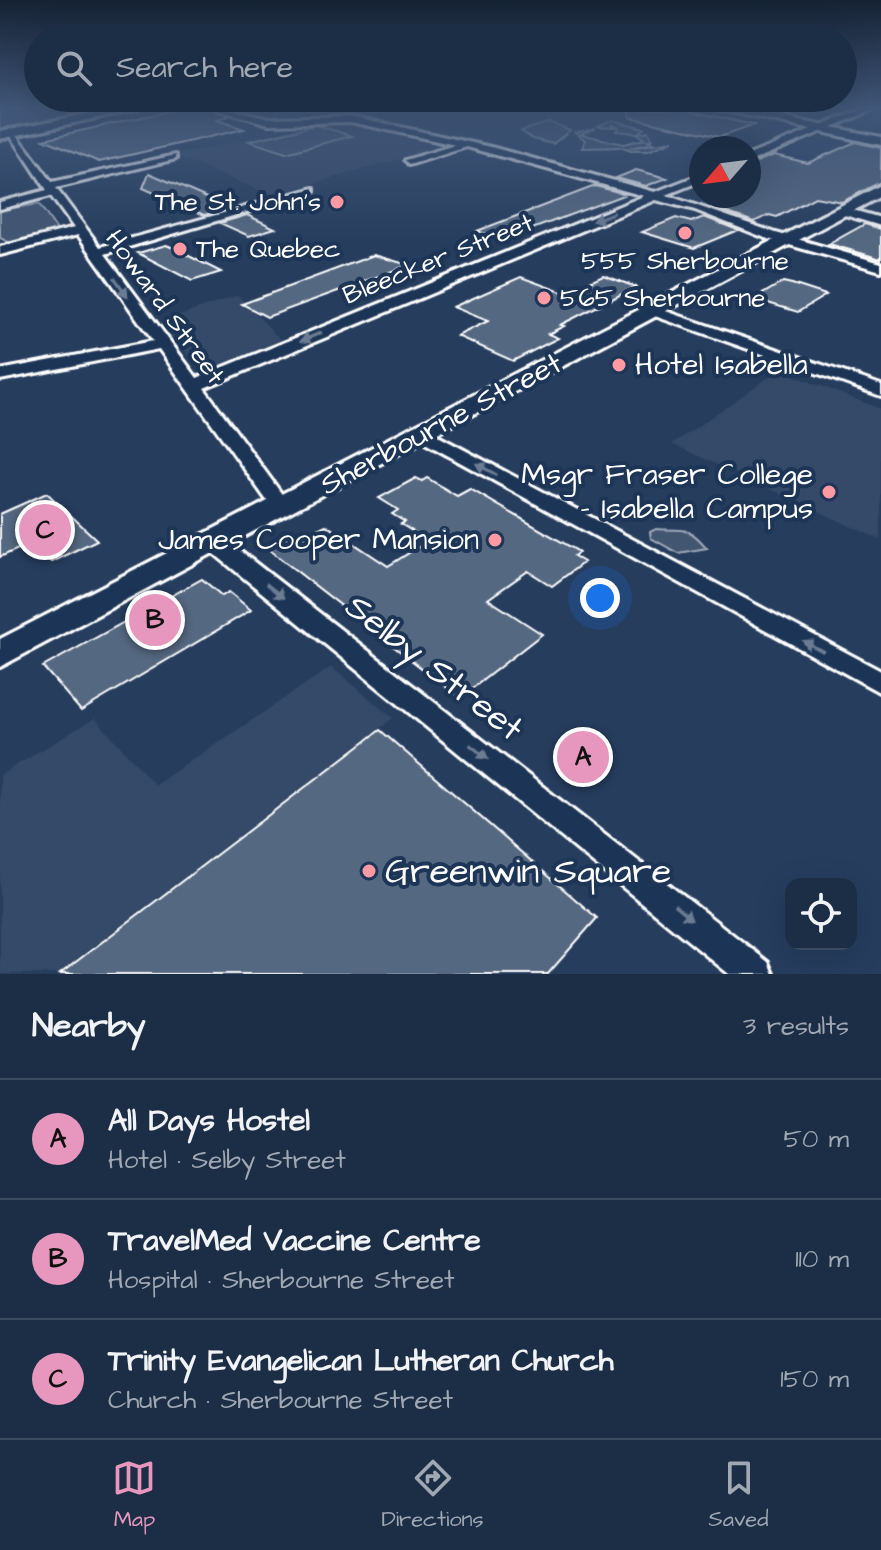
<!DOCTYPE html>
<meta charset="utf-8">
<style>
body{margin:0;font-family:"Architects Daughter",sans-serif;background:#25364d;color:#f1f3f6}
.controls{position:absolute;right:24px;bottom:24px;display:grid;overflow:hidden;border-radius:16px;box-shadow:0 8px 32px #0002}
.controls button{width:72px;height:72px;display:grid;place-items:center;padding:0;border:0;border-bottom:2px solid #3a4a5f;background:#1c2e46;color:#f1f3f6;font:40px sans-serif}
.compass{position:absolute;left:689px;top:136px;width:72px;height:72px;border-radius:50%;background:#1c2e46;box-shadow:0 8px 32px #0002;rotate:242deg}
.you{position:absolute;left:600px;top:598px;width:28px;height:28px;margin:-20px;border:6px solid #fff;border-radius:50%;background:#1a73e8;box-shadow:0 0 0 12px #1a73e833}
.badge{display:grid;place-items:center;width:52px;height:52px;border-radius:50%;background:#e797bd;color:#111;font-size:26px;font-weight:700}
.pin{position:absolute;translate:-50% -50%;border:4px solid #fff;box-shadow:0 2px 8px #0006}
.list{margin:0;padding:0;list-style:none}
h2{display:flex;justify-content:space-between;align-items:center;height:104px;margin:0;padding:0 32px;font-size:34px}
h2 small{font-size:26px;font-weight:400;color:#a0a8b3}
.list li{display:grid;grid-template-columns:52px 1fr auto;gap:24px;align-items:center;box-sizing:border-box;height:120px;padding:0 32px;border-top:2px solid #3a4a5f}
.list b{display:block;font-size:30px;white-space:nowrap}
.list p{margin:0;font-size:26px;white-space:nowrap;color:#a0a8b3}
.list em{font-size:26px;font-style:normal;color:#a0a8b3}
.icon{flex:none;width:44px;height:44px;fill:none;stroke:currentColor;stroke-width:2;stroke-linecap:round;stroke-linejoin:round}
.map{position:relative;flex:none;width:881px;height:974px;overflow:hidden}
.search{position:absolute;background:#1c2e46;box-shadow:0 8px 32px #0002;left:24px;right:24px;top:24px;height:88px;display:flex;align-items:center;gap:20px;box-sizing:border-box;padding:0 28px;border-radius:44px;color:#a0a8b3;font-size:30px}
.sheet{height:464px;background:#1c2e46}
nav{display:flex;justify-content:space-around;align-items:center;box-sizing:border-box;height:112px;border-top:2px solid #3a4a5f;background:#1c2e46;font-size:22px;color:#a0a8b3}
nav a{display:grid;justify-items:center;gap:4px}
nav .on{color:#e797bd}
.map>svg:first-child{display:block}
.built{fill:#344a68}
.green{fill:#425672;stroke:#a0aab8;stroke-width:2}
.building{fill:#556781;stroke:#fff;stroke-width:2}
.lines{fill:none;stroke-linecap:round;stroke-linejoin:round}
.street-casing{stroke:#fff;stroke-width:6}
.secondary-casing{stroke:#fff;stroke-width:6}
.street{fill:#1d3557;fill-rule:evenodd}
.secondary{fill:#1d3557;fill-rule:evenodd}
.oneway{fill:#6c7c92}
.poi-dot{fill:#ff9aa2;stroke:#1d3557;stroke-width:3}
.labels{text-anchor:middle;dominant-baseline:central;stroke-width:8;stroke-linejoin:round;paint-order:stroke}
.far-poi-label{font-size:26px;fill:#fff;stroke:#1d3557;text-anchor:start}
.far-street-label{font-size:26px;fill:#fff;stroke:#1d3557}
.poi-label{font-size:30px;fill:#fff;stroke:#1d3557;text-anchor:end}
.street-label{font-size:30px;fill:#fff;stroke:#1d3557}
.near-street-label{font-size:36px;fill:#fff;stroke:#1d3557}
.near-poi-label{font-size:36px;fill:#fff;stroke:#1d3557;text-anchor:start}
</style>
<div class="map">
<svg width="881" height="974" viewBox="0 0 881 974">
<rect width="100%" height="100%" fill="#263d5e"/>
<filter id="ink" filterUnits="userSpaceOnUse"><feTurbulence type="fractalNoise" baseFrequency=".0125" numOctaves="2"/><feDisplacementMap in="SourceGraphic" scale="16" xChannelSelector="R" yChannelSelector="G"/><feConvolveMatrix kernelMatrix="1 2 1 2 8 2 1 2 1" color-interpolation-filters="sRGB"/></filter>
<g filter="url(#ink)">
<path class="built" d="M341 121 445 144 438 146 440 148 272 195 173 156 321 122Z
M238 295 281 340 217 366H197L162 322Z
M779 370 881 409V540L672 444Z
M331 667 393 718 57 974H0V775L95 718 155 785Z"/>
<path class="green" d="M0 109H111L0 130Z
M612 120 644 128 636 134 648 131 653 139 648 140 653 143 629 148 673 141 648 151H631L620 147 582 148 585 140 575 132 596 128 581 134 623 144 645 139 635 133 616 131 619 127 611 124 614 127 597 126Z
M549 122 570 130 553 144 533 139 521 131Z
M316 125 352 136 286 153 249 141Z
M39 204 58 232 12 244 0 238V210Z
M656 529C688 532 686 524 707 548L678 553 651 538 650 532Z"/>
<path class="building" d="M178 109H212L229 116 217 120 244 129 99 162 44 139Z
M630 109H681L754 125 720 137 630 117Z
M855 142 881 148V182L842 202 815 197 777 217 769 215 754 222 719 210 749 196V165L774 155 808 163Z
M636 170 667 178 646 186 616 178Z
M149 173 230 208 204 215 143 188Z
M595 186 626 194 503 240 477 231Z
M247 215 275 228 249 236 220 223Z
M704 217 738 230 694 248 642 232 676 218 691 222Z
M865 224 881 229V259L829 244Z
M166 245 169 246 221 272 192 281 138 253Z
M374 255 409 265 267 317 242 304Z
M603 275 636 287 560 325 564 326 548 334 558 338 513 361 457 336 488 321 453 307 521 277 564 293Z
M783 282 792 284 826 295 798 312 754 299Z
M416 478 422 481 427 478 457 496 470 489 579 552 574 556 584 562 552 586 528 571 488 599 542 634 460 698 267 548 294 532 301 537 326 525 388 566 428 541 401 524 405 522 392 514 398 510 379 498Z
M47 493 97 540 51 562 32 543 0 557V514Z
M202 579 222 596 229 592 251 610 81 711 43 667Z
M380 730 597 918 548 974H60Z"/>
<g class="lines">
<defs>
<path id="street" d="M215 109H230L269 118 351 116 491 147 655 192 701 174V181L666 195 776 233 881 263V271L768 239 695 210 656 200 204 388 292 508 282 514 275 512 159 349 0 380V370L153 341 78 235 0 255V247L74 228 51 196 0 209V202L47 190 8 131H14L52 182 176 155V159L56 188 100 247 314 188V192L105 254 197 378 644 196 467 147 409 165 405 160 455 145 351 122 269 124Z
M863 109H875L749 162V155Z
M842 207 881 218V226L838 213V209Z
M654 307 881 385V396L649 314V308Z
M423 428 881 671V693L416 438 414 434Z
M214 535 222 537 768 962 773 974H729L206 547 203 542Z"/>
<path id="secondary" d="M113 109H138L0 139V131Z
M717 109H742L881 137V145Z
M881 185V196L0 667V639Z"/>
</defs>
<use href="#street" class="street-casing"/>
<use href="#secondary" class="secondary-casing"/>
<use href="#street" class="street"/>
<use href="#secondary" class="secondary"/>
</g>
<defs><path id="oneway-solid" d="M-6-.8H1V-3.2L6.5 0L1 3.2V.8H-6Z" transform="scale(2)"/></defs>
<g class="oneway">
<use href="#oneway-solid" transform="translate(603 217) rotate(158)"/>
<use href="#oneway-solid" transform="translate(121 287) rotate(55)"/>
<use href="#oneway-solid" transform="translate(311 337) rotate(157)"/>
<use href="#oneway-solid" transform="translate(486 469) rotate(-151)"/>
<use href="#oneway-solid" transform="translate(275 591) rotate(39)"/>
<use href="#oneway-solid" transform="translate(813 646) rotate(-152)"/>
<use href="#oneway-solid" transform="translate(479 752) rotate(38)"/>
<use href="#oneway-solid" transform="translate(683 913) rotate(40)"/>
</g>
</g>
<linearGradient id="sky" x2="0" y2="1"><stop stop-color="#152234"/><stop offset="0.44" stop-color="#415779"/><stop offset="1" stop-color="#415779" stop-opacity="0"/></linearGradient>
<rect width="881" height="245" fill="url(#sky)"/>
<g class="poi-dot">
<circle cx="337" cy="202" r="8"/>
<circle cx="685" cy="233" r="8"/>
<circle cx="180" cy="249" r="8"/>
<circle cx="544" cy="298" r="8"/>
<circle cx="619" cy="365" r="8"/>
<circle cx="829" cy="492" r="8"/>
<circle cx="495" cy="540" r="8"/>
<circle cx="369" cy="871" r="8"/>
</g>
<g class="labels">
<g class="far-poi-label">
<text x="321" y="202" text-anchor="end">The St. John's</text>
<text x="196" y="249">The Quebec</text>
<text x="685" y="261" text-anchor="middle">555 Sherbourne</text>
<text x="560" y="298">565 Sherbourne</text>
</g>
<g class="far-street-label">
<text transform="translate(438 259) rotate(-22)">Bleecker Street</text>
<text transform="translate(165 307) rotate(54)">Howard Street</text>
</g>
<g class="poi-label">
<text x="635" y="365" text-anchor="start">Hotel Isabella</text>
<text x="813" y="475">Msgr Fraser College<tspan x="813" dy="34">- Isabella Campus</tspan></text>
<text x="479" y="540">James Cooper Mansion</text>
</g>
<g class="street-label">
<text transform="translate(441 424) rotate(-28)">Sherbourne Street</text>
</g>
<g class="near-street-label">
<text transform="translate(434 668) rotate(38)">Selby Street</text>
</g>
<g class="near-poi-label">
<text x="385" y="871">Greenwin Square</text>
</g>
</g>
</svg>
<div class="controls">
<button><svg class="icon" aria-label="locate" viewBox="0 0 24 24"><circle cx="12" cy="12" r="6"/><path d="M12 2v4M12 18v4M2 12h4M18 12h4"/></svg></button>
</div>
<svg class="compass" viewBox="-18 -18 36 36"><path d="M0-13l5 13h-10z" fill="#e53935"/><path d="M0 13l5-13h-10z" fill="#a0a8b3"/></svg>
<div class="you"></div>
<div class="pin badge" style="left:583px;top:757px">A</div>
<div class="pin badge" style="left:155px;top:620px">B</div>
<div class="pin badge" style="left:45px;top:530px">C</div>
<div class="search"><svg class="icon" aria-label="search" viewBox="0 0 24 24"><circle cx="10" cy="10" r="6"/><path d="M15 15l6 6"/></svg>Search here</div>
</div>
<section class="sheet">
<h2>Nearby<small>3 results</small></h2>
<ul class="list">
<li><span class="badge">A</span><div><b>All Days Hostel</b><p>Hotel · Selby Street</p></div><em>50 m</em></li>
<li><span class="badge">B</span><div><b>TravelMed Vaccine Centre</b><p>Hospital · Sherbourne Street</p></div><em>110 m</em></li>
<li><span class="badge">C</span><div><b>Trinity Evangelican Lutheran Church</b><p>Church · Sherbourne Street</p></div><em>150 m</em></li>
</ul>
</section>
<nav>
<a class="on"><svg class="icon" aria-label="map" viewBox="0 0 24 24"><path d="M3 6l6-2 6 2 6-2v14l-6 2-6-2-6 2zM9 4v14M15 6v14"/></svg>Map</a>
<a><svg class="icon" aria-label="directions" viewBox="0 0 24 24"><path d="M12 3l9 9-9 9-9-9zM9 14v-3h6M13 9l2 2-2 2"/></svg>Directions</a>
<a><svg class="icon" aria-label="saved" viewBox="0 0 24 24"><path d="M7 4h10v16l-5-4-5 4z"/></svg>Saved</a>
</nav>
